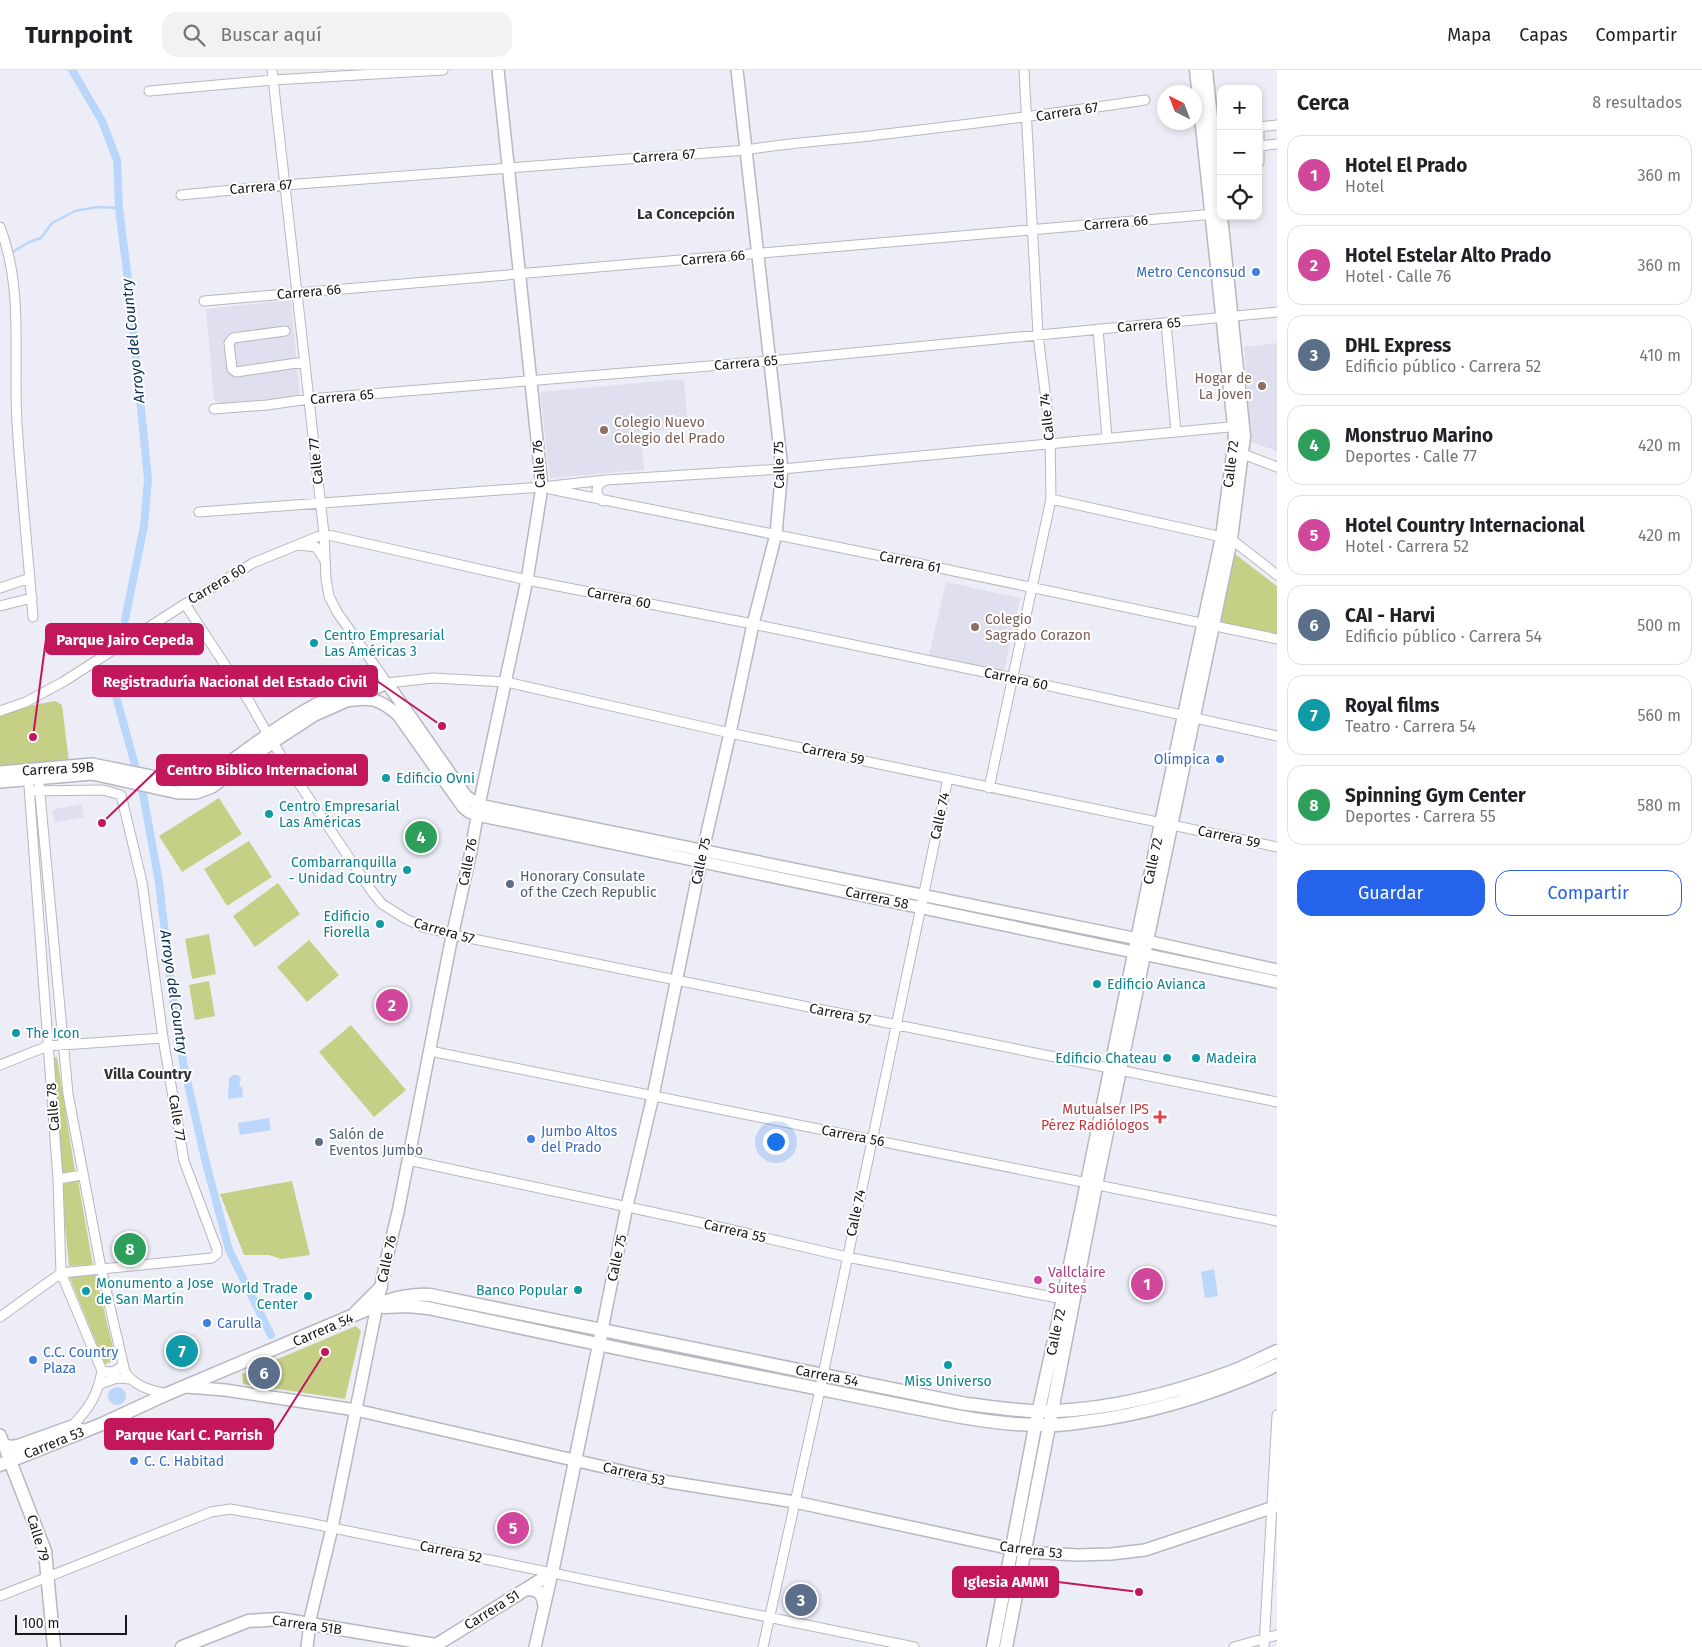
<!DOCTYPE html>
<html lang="es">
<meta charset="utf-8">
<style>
body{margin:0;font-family:"Fira Sans",sans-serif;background:#f2f2f2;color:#202124}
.controls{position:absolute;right:15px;top:15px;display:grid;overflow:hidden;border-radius:10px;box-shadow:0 2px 8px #0003}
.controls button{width:45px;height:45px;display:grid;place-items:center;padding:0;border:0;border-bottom:1px solid #e0e0e0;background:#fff;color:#202124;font:25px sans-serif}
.compass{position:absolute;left:1157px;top:15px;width:45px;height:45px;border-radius:50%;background:#fff;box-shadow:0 2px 8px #0003;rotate:318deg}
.scale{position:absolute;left:15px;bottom:12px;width:112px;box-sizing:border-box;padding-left:5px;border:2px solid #17171a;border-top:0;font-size:14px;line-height:18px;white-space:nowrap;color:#17171a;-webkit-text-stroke:4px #fff;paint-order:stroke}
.you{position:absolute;left:775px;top:1071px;width:18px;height:18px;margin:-12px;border:4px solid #fff;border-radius:50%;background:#1a73e8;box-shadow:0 0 0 8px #1a73e833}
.badge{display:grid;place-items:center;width:32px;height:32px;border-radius:50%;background:#2563eb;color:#fff;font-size:16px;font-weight:700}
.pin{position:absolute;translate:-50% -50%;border:2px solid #fff;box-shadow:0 1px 5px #0006}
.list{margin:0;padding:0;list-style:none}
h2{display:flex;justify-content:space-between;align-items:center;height:65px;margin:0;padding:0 20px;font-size:21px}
h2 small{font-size:16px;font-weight:400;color:#757577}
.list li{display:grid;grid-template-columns:32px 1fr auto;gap:15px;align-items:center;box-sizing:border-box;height:80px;margin:0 10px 10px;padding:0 10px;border:1px solid #e0e0e0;border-radius:15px}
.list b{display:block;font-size:19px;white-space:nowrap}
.list p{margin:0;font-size:16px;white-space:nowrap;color:#757577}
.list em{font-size:16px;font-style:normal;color:#757577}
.actions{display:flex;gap:10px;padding:15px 20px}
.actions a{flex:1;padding:11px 0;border:1px solid #2563eb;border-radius:15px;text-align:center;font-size:18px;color:#2563eb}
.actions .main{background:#2563eb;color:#fff}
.icon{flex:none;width:28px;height:28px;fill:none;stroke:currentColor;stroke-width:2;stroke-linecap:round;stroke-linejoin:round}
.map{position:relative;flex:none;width:1277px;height:1577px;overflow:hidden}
header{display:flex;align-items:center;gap:30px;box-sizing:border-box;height:70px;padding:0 25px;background:#fff;border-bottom:1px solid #e0e0e0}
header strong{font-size:24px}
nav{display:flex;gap:28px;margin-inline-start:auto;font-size:18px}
.search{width:350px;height:45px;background:#f2f2f2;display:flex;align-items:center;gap:12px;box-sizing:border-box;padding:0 18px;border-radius:15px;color:#757577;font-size:19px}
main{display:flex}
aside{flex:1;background:#fff}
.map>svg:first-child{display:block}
.built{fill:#dfdff0}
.green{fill:#c5d086}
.water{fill:#bad7fb}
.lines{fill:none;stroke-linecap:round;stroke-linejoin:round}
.stream{stroke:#bad7fb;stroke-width:2.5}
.canal{stroke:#bad7fb;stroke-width:8}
.minor-casing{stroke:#b7b7c1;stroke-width:11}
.tertiary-casing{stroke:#b7b7c1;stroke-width:14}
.secondary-casing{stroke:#b7b7c1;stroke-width:15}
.minor{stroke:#fff;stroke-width:9}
.tertiary{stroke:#fff;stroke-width:11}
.secondary{stroke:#fff;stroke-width:12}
.shop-dot{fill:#3f7fe0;stroke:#fff;stroke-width:2}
.education-dot{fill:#8d6e63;stroke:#fff;stroke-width:2}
.culture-dot{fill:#0f9aa8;stroke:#fff;stroke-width:2}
.service-dot{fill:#5c6f8a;stroke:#fff;stroke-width:2}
.health-dot{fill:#e0444e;stroke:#fff;stroke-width:2}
.hotel-dot{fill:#d1479c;stroke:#fff;stroke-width:2}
.labels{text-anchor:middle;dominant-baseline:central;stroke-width:4;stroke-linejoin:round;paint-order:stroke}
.street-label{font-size:14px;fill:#17171a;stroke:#fff}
.shop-label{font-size:14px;fill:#366cbe;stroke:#fff;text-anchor:start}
.education-label{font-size:14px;fill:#785e54;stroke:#fff;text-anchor:start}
.culture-label{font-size:14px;fill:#0d838f;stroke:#fff;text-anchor:start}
.service-label{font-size:14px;fill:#4e5e75;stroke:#fff;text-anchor:start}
.health-label{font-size:14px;fill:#be3a42;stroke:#fff;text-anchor:end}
.hotel-label{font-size:14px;fill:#b23c85;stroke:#fff;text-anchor:start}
.neighbourhood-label{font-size:15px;font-weight:bold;fill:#313138;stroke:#fff}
.water-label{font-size:15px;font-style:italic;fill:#0b2c51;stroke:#fff}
.leader{fill:none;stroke:#c2185b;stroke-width:2}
.callout-dot{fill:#c2185b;stroke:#fff;stroke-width:2}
.callout{fill:#c2185b;stroke:#c2185b;stroke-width:2}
.callout-label{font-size:15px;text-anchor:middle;font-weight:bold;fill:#fff}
</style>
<header>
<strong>Turnpoint</strong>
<div class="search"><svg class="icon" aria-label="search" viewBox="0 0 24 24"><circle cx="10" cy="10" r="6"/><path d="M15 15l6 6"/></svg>Buscar aquí</div>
<nav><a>Mapa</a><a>Capas</a><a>Compartir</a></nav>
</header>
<main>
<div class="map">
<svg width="1277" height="1577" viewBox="0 0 1277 1577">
<rect width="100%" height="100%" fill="#ededf7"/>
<path class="built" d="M291 230 300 326 219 334 214 329 206 239Z
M1277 273V381L1251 372 1244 277Z
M684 309 688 358 640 362 644 400 550 408 540 322Z
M946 512 1020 528 1004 601 929 585Z
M81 734 84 747 55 753 52 740Z"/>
<path class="green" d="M1235 484 1277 516V565L1220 553Z
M55 631 62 635 69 692 0 697V641Z
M219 728 242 764 182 802 159 766Z
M249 771 272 807 227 836 204 799Z
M278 813 300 844 255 877 233 846Z
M209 864 216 904 192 909 185 869Z
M309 870 339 905 307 932 277 897Z
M209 911 215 946 195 950 189 915Z
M351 955 406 1020 374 1047 319 982Z
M57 987 75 1101 61 1104 51 988Z
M78 1111 93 1195 69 1196 61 1114Z
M292 1111 310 1185 281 1189 269 1185H244L220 1124Z
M95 1203 116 1290 105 1294 69 1206Z
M356 1256 361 1261 345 1329 243 1314 242 1304Z"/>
<path class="water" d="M427 754 434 765C430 776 426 779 414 782L405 770Z
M233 1005H238L241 1009 239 1016 242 1017 243 1027 228 1029 229 1008Z
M269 1048 271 1060 240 1065 238 1053Z
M1214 1199 1218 1226 1205 1228 1201 1202Z
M108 1326a9 9 0 1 1 18 0a9 9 0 1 1-18 0Z"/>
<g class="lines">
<path class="stream" d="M11 183 29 172 41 168 52 153 75 141 97 137 119 138"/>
<path class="canal" d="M72 0 102 51 117 90 119 138 129 218 148 409 144 456 125 550
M112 599 114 619 143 724 159 812 172 924 184 997 205 1089 229 1180 271 1265"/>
<defs>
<path id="minor" d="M272 0 324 464 326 509 329 526 337 542 387 613 433 608 506 612 730 663 1277 777
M149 21 273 10 443 0
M1258 57 1277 55
M1259 57V92
M1259 76 1277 74
M181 125 285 115 746 80C792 72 839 70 886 64 972 54 1059 43 1145 30
M0 157C24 219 13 288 17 353 21 418 28 483 33 547
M204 231 1215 144
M1166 253 1176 362
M1098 259 1107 368
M285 261 233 268 229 273 232 299 236 302 304 292
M214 339 267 335 309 329 770 291 1277 242
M1238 382 1277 397
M550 419 911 492 1277 569
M1051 429 1231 469 1277 505
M603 431C594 423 595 415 606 410
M199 442 542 417 606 410 782 399 1240 356
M298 475 316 477 324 489
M0 518 30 508
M185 534 250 633 268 665 292 703 373 823 382 834 406 849 423 857 459 866 1277 1032
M0 536 32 528
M0 641 26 632 63 612 185 534 253 493 324 464 527 510 753 554 1013 608 1277 666
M39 714 68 1024 101 1198 125 1302C135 1317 151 1320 167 1324
M29 716 58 1109 61 1203 102 1301C98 1325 88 1340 71 1357
M989 718 1051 429 1050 363 1038 264 1024 0
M430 981 1277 1151
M0 995 48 976 163 968
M408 1090 698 1152 847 1187 1063 1229
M58 1109 82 1105
M0 1247 61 1203 212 1188 217 1184V1179L184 1091 163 968 142 812 121 725 103 720 30 721
M102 1301C110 1303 117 1302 122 1295
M100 1314 117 1308 130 1309
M0 1526 211 1442 230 1439 304 1452 914 1577
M763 1577 819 1324 948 708
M1234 1577 1277 1565
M1264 1577 1277 1345"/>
<path id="tertiary" d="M387 613 466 726 479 735 1133 868 1277 900
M346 631C370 627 379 628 398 645L463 737 469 742 477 745 1277 912
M0 702 92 694 181 712H196L214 703C260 671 315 624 370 615
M0 712 92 704 178 723H196L212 717 272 673 315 645 387 613
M602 1260 627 1136 653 1026 703 780 730 663 753 554 776 464 782 399 737 0
M186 1317 225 1320 356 1340 669 1412 795 1432 1026 1482 1078 1485 1111 1484 1145 1480 1277 1436
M0 1365 10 1391
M307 1577 311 1545 332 1458 386 1191 398 1142 451 871 471 781 479 735 527 510 542 417 498 0
M535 1577 552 1503"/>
<path id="secondary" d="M1206 0 1221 143
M384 1237 407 1236 428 1238 640 1283 935 1342C973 1350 1014 1356 1053 1355 1063 1355 1074 1353 1083 1352 1150 1344 1216 1323 1277 1295
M356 1242 381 1217
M4 1375 10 1377 18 1376 71 1357 85 1361
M10 1391 45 1481 54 1577
M0 1395 102 1354 167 1324 387 1231C402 1226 414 1224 430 1225L966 1334C996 1337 1027 1343 1057 1341 1115 1338 1174 1323 1228 1303 1245 1297 1261 1288 1277 1281
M527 1519C537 1519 543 1523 544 1534
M182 1577 248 1551 280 1549 436 1575 552 1503 601 1265
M993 1577 1034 1362 1063 1229 1161 753 1222 467 1234 376 1235 365 1196 0
M1006 1577 1096 1115 1231 469 1244 366 1221 146"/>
</defs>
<use href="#minor" class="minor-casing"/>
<use href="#tertiary" class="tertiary-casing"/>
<use href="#secondary" class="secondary-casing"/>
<use href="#minor" class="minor"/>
<use href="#tertiary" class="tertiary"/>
<use href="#secondary" class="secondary"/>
</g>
<g class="shop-dot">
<circle cx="1256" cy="202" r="5"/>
<circle cx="1220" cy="689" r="5"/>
<circle cx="531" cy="1069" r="5"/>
<circle cx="207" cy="1253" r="5"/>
<circle cx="33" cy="1290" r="5"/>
<circle cx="134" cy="1391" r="5"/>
</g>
<g class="education-dot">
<circle cx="1262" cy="316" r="5"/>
<circle cx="604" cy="360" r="5"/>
<circle cx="975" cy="557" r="5"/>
</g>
<g class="culture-dot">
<circle cx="314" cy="573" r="5"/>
<circle cx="386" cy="708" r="5"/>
<circle cx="269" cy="744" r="5"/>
<circle cx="407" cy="800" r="5"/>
<circle cx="380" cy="854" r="5"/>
<circle cx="1097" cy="914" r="5"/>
<circle cx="16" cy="963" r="5"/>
<circle cx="1167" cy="988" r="5"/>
<circle cx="1196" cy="988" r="5"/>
<circle cx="578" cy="1220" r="5"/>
<circle cx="86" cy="1221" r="5"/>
<circle cx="308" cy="1226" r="5"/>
<circle cx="948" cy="1295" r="5"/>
</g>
<g class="service-dot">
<circle cx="510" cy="814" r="5"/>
<circle cx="319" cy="1072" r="5"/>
</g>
<path class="health-dot" d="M1157.5 1039.5h5v5h5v5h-5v5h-5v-5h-5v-5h5z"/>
<circle class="hotel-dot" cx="1038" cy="1210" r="5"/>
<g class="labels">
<g class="street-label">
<text transform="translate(1067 42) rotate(-9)">Carrera 67</text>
<text transform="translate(664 86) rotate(-4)">Carrera 67</text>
<text transform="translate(261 117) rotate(-5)">Carrera 67</text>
<text transform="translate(1116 153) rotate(-5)">Carrera 66</text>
<text transform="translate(713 188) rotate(-5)">Carrera 66</text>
<text transform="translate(309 222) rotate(-5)">Carrera 66</text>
<text transform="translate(1149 255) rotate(-5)">Carrera 65</text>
<text transform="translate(746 293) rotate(-5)">Carrera 65</text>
<text transform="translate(342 327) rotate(-5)">Carrera 65</text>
<text transform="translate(1047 347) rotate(-96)">Calle 74</text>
<text transform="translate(316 391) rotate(-96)">Calle 77</text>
<text transform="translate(539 394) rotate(-94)">Calle 76</text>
<text transform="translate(1231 394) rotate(-83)">Calle 72</text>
<text transform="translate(779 395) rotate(-91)">Calle 75</text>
<text transform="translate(910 492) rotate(12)">Carrera 61</text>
<text transform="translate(217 514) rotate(-31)">Carrera 60</text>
<text transform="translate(619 528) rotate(11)">Carrera 60</text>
<text transform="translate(1016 609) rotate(12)">Carrera 60</text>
<text transform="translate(833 684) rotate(12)">Carrera 59</text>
<text transform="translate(58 699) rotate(-3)">Carrera 59B</text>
<text transform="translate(940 746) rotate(-78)">Calle 74</text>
<text transform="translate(1229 767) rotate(12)">Carrera 59</text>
<text transform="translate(701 791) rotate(-78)">Calle 75</text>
<text transform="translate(1153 791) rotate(-78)">Calle 72</text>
<text transform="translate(468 792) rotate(-79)">Calle 76</text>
<text transform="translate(877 828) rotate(12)">Carrera 58</text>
<text transform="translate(444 861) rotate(16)">Carrera 57</text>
<text transform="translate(840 944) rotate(11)">Carrera 57</text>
<text transform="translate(53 1037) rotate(-94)">Calle 78</text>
<text transform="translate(177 1048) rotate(81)">Calle 77</text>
<text transform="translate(853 1066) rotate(11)">Carrera 56</text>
<text transform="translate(856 1143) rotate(-78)">Calle 74</text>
<text transform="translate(735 1161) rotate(13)">Carrera 55</text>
<text transform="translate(617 1188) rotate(-78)">Calle 75</text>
<text transform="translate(387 1189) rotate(-78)">Calle 76</text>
<text transform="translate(323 1260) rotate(-23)">Carrera 54</text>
<text transform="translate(1056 1262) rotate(-78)">Calle 72</text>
<text transform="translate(827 1306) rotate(11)">Carrera 54</text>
<text transform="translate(54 1373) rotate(-22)">Carrera 53</text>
<text transform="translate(634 1404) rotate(13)">Carrera 53</text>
<text transform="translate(38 1468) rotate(73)">Calle 79</text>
<text transform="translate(1031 1480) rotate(7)">Carrera 53</text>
<text transform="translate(451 1482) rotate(12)">Carrera 52</text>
<text transform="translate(492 1540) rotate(-32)">Carrera 51</text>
<text transform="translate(307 1555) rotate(8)">Carrera 51B</text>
</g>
<g class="shop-label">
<text x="1246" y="202" text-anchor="end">Metro Cenconsud</text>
<text x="1210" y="689" text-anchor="end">Olímpica</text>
<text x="541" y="1061">Jumbo Altos<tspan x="541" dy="16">del Prado</tspan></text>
<text x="217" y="1253">Carulla</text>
<text x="43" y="1282">C.C. Country<tspan x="43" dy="16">Plaza</tspan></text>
<text x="144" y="1391">C. C. Habitad</text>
</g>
<g class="education-label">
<text x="1252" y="308" text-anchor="end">Hogar de<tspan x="1252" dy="16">La Joven</tspan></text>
<text x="614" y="352">Colegio Nuevo<tspan x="614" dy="16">Colegio del Prado</tspan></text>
<text x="985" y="549">Colegio<tspan x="985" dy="16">Sagrado Corazon</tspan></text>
</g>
<g class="culture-label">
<text x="324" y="565">Centro Empresarial<tspan x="324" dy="16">Las Américas 3</tspan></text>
<text x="396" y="708">Edificio Ovni</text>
<text x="279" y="736">Centro Empresarial<tspan x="279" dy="16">Las Américas</tspan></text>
<text x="397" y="792" text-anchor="end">Combarranquilla<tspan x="397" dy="16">- Unidad Country</tspan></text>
<text x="370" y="846" text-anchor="end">Edificio<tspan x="370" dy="16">Fiorella</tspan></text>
<text x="1107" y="914">Edificio Avianca</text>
<text x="26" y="963">The Icon</text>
<text x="1157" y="988" text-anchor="end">Edificio Chateau</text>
<text x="1206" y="988">Madeira</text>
<text x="96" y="1213">Monumento a Jose<tspan x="96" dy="16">de San Martín</tspan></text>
<text x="298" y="1218" text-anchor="end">World Trade<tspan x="298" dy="16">Center</tspan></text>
<text x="568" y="1220" text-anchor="end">Banco Popular</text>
<text x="948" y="1311" text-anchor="middle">Miss Universo</text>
</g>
<g class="service-label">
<text x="520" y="806">Honorary Consulate<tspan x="520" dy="16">of the Czech Republic</tspan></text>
<text x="329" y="1064">Salón de<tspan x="329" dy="16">Eventos Jumbo</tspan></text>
</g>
<g class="health-label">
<text x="1149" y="1039">Mutualser IPS<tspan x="1149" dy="16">Pérez Radiólogos</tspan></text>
</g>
<g class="hotel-label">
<text x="1048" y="1202">Vallclaire<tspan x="1048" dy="16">Suites</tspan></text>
</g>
<g class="neighbourhood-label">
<text x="686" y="144">La Concepción</text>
<text x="148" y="1004">Villa Country</text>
</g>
<g class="water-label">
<text transform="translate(133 271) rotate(-96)">Arroyo del Country</text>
<text transform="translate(174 922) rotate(82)">Arroyo del Country</text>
</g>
</g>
<path class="leader" d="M33 667L46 569M442 656L377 611M102 753L157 700M325 1282L273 1364M1139 1522L1058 1512"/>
<g class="callout-dot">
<circle cx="33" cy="667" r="5"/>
<circle cx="442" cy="656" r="5"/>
<circle cx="102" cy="753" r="5"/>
<circle cx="325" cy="1282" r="5"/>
<circle cx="1139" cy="1522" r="5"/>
</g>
<g class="callout">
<rect x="46" y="554" width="157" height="30" rx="5"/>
<rect x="93" y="596" width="284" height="30" rx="5"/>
<rect x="157" y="685" width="210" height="30" rx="5"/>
<rect x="105" y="1349" width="168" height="30" rx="5"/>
<rect x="953" y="1497" width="105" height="30" rx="5"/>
</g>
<g class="callout-label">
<text x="125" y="575">Parque Jairo Cepeda</text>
<text x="235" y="617">Registraduría Nacional del Estado Civil</text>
<text x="262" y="705">Centro Biblico Internacional</text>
<text x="189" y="1370">Parque Karl C. Parrish</text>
<text x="1006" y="1517">Iglesia AMMI</text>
</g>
</svg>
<div class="controls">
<button>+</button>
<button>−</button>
<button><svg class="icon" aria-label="locate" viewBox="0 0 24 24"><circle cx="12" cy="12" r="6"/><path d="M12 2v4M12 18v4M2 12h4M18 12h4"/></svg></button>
</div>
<svg class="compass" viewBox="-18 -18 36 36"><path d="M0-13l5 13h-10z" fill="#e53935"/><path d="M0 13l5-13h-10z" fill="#757577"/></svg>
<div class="scale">100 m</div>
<div class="you"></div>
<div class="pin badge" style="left:1147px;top:1214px;background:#d1479c">1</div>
<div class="pin badge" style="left:392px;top:935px;background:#d1479c">2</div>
<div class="pin badge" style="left:801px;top:1530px;background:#5c6f8a">3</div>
<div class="pin badge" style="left:421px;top:767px;background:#2e9e5b">4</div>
<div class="pin badge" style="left:513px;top:1458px;background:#d1479c">5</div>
<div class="pin badge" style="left:264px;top:1303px;background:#5c6f8a">6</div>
<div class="pin badge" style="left:182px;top:1281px;background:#0f9aa8">7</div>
<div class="pin badge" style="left:130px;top:1179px;background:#2e9e5b">8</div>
</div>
<aside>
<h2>Cerca<small>8 resultados</small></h2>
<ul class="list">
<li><span class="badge" style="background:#d1479c">1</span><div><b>Hotel El Prado</b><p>Hotel</p></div><em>360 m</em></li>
<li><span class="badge" style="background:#d1479c">2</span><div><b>Hotel Estelar Alto Prado</b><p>Hotel · Calle 76</p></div><em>360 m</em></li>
<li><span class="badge" style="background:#5c6f8a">3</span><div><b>DHL Express</b><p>Edificio público · Carrera 52</p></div><em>410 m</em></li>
<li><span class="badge" style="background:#2e9e5b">4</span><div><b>Monstruo Marino</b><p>Deportes · Calle 77</p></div><em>420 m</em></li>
<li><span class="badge" style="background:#d1479c">5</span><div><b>Hotel Country Internacional</b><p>Hotel · Carrera 52</p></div><em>420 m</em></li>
<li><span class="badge" style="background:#5c6f8a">6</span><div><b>CAI - Harvi</b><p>Edificio público · Carrera 54</p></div><em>500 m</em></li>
<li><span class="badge" style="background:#0f9aa8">7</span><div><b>Royal films</b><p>Teatro · Carrera 54</p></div><em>560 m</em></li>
<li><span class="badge" style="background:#2e9e5b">8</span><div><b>Spinning Gym Center</b><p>Deportes · Carrera 55</p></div><em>580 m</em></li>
</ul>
<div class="actions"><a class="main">Guardar</a><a>Compartir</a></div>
</aside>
</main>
